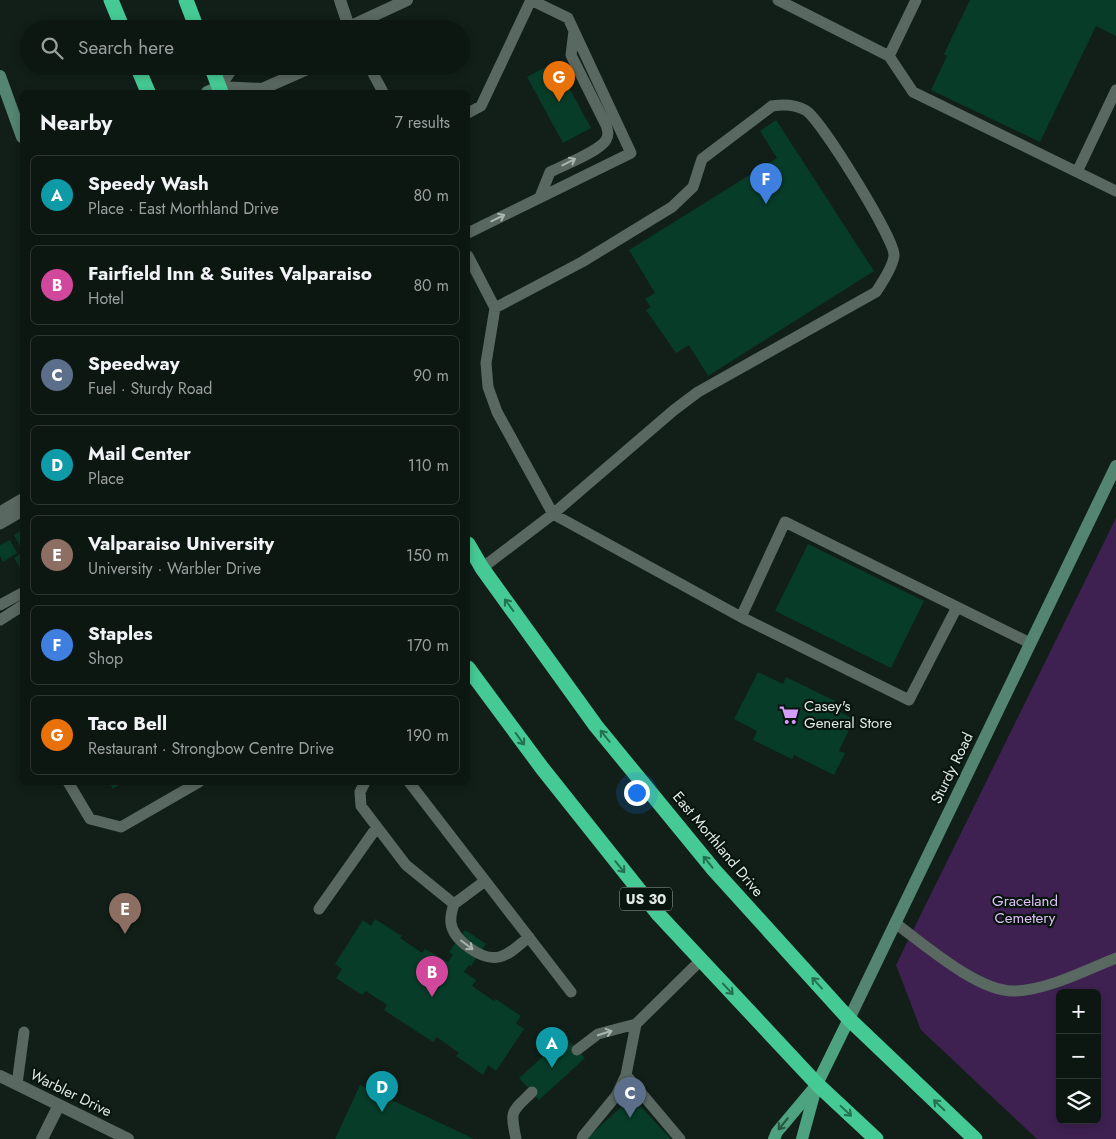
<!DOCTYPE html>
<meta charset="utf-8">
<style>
body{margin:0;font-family:Jost,sans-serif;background:#1b2420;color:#f1f3f6}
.controls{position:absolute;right:15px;bottom:15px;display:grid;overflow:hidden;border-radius:8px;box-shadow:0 2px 8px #0003}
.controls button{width:45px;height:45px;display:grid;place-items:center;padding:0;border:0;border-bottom:1px solid #2d3632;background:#0d1712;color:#f1f3f6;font:25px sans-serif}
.you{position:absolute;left:636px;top:792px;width:18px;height:18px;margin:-12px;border:4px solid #fff;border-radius:50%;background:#1a73e8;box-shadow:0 0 0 8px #1a73e833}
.badge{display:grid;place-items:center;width:32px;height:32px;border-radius:50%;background:#db2777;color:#fff;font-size:16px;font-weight:700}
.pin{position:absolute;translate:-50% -41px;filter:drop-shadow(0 1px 2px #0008)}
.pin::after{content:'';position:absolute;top:26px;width:18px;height:15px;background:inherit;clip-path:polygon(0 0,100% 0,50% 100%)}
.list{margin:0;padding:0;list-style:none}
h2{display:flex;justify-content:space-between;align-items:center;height:65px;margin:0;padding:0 20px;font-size:21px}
h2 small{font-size:16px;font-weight:400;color:#9a9f9f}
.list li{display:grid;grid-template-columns:32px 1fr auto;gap:15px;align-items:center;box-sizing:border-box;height:80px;margin:0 10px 10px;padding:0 10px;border:1px solid #2d3632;border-radius:8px}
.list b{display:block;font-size:19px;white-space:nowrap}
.list p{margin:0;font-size:16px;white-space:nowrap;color:#9a9f9f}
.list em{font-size:16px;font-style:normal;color:#9a9f9f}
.icon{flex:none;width:28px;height:28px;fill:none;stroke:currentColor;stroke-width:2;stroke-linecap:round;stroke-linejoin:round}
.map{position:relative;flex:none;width:1116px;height:1139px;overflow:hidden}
.search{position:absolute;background:#0d1712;box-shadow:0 2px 8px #0003;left:20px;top:20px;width:450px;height:55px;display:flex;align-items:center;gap:12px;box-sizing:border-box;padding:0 18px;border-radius:28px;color:#9a9f9f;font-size:19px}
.panel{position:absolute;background:#0d1712;box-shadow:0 2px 8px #0003;left:20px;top:90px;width:450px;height:695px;border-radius:8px}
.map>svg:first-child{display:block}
.green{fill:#3e2151;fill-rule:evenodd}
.building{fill:#073c28}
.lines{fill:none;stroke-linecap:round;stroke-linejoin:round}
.lane{stroke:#596860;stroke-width:11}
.street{stroke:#596860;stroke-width:12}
.secondary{stroke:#538570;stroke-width:12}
.primary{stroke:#4da380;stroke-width:12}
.highway{stroke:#45ca95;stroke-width:15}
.oneway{stroke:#abb5b0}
.oneway2{stroke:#267052}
.oneway3{stroke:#275542}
.labels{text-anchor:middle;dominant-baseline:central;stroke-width:4.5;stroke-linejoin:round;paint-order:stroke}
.shield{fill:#08150f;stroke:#a0a9a5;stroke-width:1}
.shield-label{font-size:14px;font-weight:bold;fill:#e1e9e5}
.poi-label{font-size:15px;fill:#e1e9e5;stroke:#08150f;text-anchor:start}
.street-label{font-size:15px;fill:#e1e9e5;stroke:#08150f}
.park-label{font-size:15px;fill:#dfc0f6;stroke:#08150f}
</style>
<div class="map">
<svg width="1116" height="1139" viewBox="0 0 1116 1139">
<rect width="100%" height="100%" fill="#111f18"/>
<path class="green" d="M1116 518V1139H1037L921 1030 896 965ZM1060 993H1097V1120H1060Z"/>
<path class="building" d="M970 0H1116V36L1096 26 1040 142 931 90 947 56 944 54Z
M555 62 591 128 563 143 527 77Z
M776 120 874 271 708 376 689 345 676 353 646 310 651 307 645 299 655 293 629 250 777 158 760 131Z
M22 530V550L14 535Z
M10 540 17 553 3 562 0 556V545Z
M808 544 924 601 891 668 775 611Z
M22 553V571L14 558Z
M758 672 783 684 786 677 835 701 832 708 854 719 839 751 845 753 834 775 794 755 792 759 753 740 757 731 734 719Z
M109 782H123L113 789Z
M375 919 402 936 400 938 422 953 425 949 448 962 453 955 449 952 465 930 486 944 471 966 469 965 464 972 476 980 472 986 494 1001 496 999 521 1016 516 1023 524 1029 496 1071 488 1065 483 1075 456 1056 459 1053 437 1037 433 1042 384 1010 387 1005 366 991 362 995 336 978 342 969 335 964 363 920 371 926Z
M565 1037 585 1058 539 1100 519 1078Z
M360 1085 474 1139H335Z
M632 1097 671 1139H586Z"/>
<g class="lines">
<path class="lane" d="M778 0 889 56 913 92 1116 191
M889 56 916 0
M369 66 383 92
M468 113 481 106 531 0
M1077 172 1116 90
M540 197 550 172C562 166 600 151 606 140 609 135 608 131 606 125L571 55 574 31
M468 233 631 153 568 18 531 0
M468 256 495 308 486 363 488 387 497 412 553 514 674 410 698 392 876 292C882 283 894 265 894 255 894 238 819 116 805 110 794 104 783 104 772 106L702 159 693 187 672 207 582 262 495 308
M0 512 22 499
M0 524 19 513 22 507
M482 568 553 514 741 617 909 700 957 607
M0 605 22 593
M741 617 785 522 1030 643
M0 620 22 606
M68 782 90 819 121 827 199 782
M365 782 360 792 361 806 406 865 454 904 485 881
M409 782 571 992
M454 904C452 910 450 916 451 923 453 940 482 961 499 957 511 954 520 944 529 937
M319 909 377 827
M895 923C924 944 978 992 1014 991 1045 991 1086 970 1116 958
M577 1050 598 1034 636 1024
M626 1075 680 1139
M17 1084 24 1032
M516 1139C510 1109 511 1113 532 1092
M582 1139 583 1136 616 1096 626 1075 636 1024 701 960"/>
<path class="street" d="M340 0 349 27
M296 29 301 26 349 27 407 0
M219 87 262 89 314 66
M219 87 234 66
M0 1076 128 1139
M42 1139 59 1105"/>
<path class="secondary" d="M0 76 22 137
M207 92 219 87
M849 1019 1116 466"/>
<path class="primary" d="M774 1139 777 1132 814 1088
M802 1139 817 1084 849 1019"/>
<path class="highway" d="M111 0 123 29
M186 0 197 29
M137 66 148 92
M211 66 221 92
M468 544 482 568 596 726 714 870 849 1019 975 1139
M468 668 542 768 659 915 817 1084 876 1139"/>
</g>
<defs><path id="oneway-shaft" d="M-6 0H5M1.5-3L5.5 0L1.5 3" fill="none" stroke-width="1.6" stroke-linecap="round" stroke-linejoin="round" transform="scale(1.25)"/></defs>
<g class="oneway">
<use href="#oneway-shaft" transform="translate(569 162) rotate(-27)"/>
<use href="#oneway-shaft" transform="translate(498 218) rotate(-26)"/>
<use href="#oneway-shaft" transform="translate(467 945) rotate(37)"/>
<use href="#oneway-shaft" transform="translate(605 1033) rotate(-18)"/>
</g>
<g class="oneway2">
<use href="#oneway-shaft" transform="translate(509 605) rotate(-126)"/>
<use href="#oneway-shaft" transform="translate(605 736) rotate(-129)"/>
<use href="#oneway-shaft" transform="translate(520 739) rotate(54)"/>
<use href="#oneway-shaft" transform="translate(708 862) rotate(-129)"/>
<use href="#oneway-shaft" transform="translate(620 867) rotate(51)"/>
<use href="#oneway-shaft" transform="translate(817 983) rotate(-132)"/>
<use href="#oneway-shaft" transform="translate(728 989) rotate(47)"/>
<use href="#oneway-shaft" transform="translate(939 1105) rotate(-136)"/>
<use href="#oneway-shaft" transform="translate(846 1111) rotate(43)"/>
</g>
<use class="oneway3" href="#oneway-shaft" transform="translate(783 1124) rotate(130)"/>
<defs>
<symbol id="supermarket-bare" viewBox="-9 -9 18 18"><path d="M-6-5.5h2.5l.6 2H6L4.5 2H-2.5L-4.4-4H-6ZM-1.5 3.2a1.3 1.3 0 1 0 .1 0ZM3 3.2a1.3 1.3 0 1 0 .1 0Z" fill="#d49cfb" stroke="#08150f" stroke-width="2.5" paint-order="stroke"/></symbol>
</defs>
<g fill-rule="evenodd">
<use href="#supermarket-bare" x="775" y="701" width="28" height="28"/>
</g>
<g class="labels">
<rect class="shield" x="620" y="887.5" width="52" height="23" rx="4"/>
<g class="shield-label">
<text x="646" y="899">US 30</text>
</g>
<g class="poi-label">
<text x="804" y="706">Casey's<tspan x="804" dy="17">General Store</tspan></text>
</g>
<g class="street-label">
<text transform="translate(952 768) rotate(-64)">Sturdy Road</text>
<text transform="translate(718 844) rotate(50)">East Morthland Drive</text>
<text transform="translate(71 1093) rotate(26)">Warbler Drive</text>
</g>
<g class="park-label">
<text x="1025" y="901">Graceland<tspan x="1025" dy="17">Cemetery</tspan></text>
</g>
</g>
</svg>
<div class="controls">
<button>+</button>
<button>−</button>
<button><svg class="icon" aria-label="layers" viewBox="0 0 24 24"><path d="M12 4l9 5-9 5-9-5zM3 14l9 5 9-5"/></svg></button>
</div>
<div class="you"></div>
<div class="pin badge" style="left:552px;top:1068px;background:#0f9aa8">A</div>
<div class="pin badge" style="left:432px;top:997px;background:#d1479c">B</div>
<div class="pin badge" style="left:630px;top:1118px;background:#5c6f8a">C</div>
<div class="pin badge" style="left:382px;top:1112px;background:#0f9aa8">D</div>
<div class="pin badge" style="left:125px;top:934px;background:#8d6e63">E</div>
<div class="pin badge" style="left:766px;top:204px;background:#3f7fe0">F</div>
<div class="pin badge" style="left:559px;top:102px;background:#e8710a">G</div>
<div class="search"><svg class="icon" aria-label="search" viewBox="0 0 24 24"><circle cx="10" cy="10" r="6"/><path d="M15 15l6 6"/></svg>Search here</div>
<section class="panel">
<h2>Nearby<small>7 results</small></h2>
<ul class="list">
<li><span class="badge" style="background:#0f9aa8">A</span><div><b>Speedy Wash</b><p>Place · East Morthland Drive</p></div><em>80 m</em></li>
<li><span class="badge" style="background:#d1479c">B</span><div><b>Fairfield Inn &amp; Suites Valparaiso</b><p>Hotel</p></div><em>80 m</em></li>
<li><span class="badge" style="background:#5c6f8a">C</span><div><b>Speedway</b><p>Fuel · Sturdy Road</p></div><em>90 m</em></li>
<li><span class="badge" style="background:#0f9aa8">D</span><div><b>Mail Center</b><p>Place</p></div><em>110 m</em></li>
<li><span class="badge" style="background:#8d6e63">E</span><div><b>Valparaiso University</b><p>University · Warbler Drive</p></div><em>150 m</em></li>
<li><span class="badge" style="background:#3f7fe0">F</span><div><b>Staples</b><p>Shop</p></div><em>170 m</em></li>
<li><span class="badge" style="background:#e8710a">G</span><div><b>Taco Bell</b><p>Restaurant · Strongbow Centre Drive</p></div><em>190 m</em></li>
</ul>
</section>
</div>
